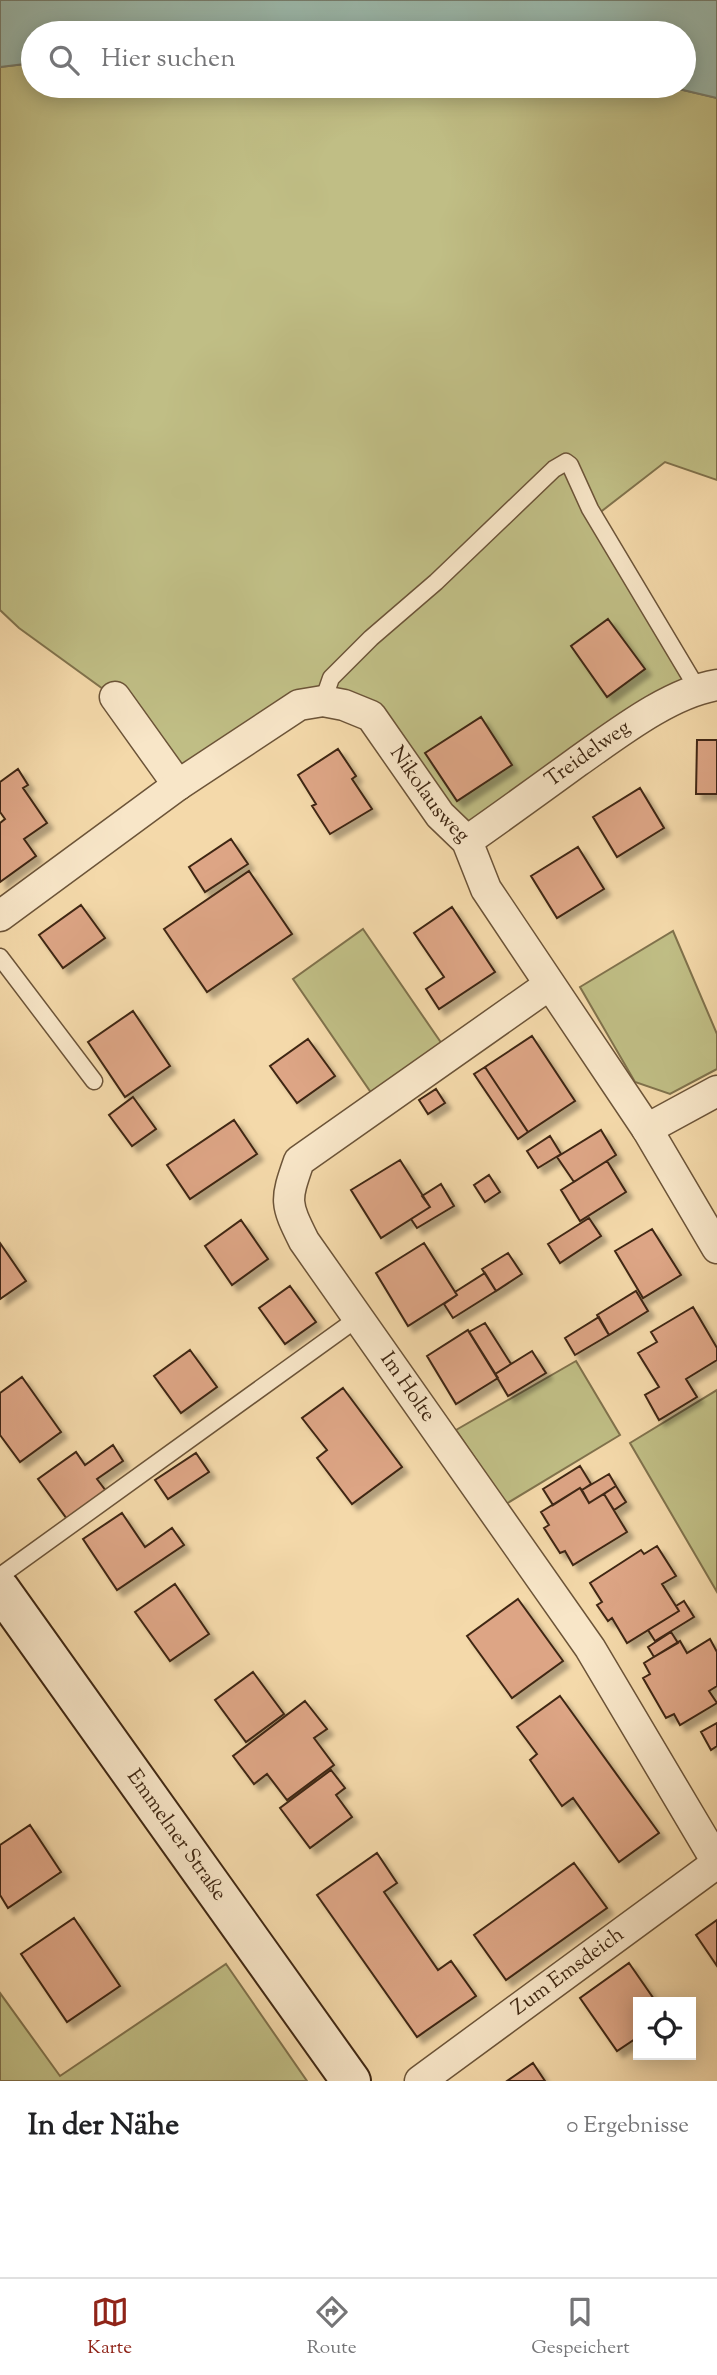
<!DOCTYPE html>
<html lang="de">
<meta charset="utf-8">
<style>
body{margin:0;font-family:"Sorts Mill Goudy",serif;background:#f2f2f2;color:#202124}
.controls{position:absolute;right:21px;bottom:21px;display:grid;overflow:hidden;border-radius:0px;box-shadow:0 4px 18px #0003}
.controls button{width:63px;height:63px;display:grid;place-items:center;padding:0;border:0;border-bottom:2px solid #e0e0e0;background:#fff;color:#202124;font:35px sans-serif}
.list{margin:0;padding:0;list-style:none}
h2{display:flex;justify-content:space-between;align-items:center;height:91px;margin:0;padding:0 28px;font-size:30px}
h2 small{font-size:23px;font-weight:400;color:#757577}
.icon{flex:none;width:38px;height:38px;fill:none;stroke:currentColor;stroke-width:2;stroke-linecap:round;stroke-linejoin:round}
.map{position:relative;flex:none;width:717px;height:2081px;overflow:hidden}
.search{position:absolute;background:#fff;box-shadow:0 4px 18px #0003;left:21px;right:21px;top:21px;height:77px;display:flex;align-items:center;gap:18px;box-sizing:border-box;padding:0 24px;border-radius:38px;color:#757577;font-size:26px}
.sheet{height:196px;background:#fff}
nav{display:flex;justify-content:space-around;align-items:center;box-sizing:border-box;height:98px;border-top:2px solid #e0e0e0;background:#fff;font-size:19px;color:#757577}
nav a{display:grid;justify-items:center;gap:4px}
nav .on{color:#8f2418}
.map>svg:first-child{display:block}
.green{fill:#c0be85;stroke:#80724c;stroke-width:2}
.water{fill:#9cbaad;stroke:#777f6f;stroke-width:2}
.building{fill:#dda585;stroke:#3f2712;stroke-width:2;filter:url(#shadow)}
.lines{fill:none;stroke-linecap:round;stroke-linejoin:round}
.lane-casing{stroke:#6c5438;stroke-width:19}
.street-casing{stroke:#6c5438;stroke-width:33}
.secondary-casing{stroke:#3f2712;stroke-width:42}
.lane{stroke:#f8e6c8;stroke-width:16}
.street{stroke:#f8e6c8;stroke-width:30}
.secondary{stroke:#f8e6c8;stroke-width:38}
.labels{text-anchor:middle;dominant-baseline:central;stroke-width:6;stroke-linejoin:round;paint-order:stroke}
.street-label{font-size:21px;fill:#3f2712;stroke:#f8e6c8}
</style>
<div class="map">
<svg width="717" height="2081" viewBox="0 0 717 2081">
<defs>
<filter id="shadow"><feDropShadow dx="6" dy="6" stdDeviation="2" flood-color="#0004"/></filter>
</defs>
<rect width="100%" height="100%" fill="#f4d9aa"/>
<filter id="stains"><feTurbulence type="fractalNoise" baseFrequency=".00286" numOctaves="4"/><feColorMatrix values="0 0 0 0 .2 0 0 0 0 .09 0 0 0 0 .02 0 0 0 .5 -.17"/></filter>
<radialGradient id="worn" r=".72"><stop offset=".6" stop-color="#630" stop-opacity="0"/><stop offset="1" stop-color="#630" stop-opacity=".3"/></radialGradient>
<path class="green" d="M33 63V86H666L717 98V480L665 462 598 514 697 688 467 841 371 716 323 701 178 785 114 697 19 628 0 610V67Z
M363 929 442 1044 372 1094 293 979Z
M673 931 717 1034V1069L670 1094 635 1082 580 987Z
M576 1361 620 1435 506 1504 456 1430Z
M717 1390V1592L630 1443Z
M226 1964 307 2081H0V1993L60 2076Z"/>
<path class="water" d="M0 0H717V98L666 86H684V33H33V63L0 67Z"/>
<path class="building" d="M608 619 645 669 607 697 571 646Z
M481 717 512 765 457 801 425 753Z
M697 740H717V794H696Z
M338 749 356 776 352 779 372 809 330 834 312 806 316 804 298 775Z
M18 769 28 785 23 788 47 823 24 839 36 856 0 882V823L5 819 0 812V782Z
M640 788 664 828 617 857 593 817Z
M231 839 248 864 205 892 189 867Z
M578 847 604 889 557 918 531 876Z
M249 871 292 934 207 992 164 929Z
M81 905 105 938 63 968 39 935Z
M452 907 495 972 439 1009 426 989 444 977 414 933Z
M133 1011 170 1066 125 1097 88 1042Z
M532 1036 575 1101 528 1132 485 1067Z
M308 1039 335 1076 297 1103 270 1066Z
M485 1067 528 1132 518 1139 474 1074Z
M436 1089 445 1103 428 1114 419 1100Z
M133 1097 156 1129 132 1146 109 1115Z
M234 1120 257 1154 190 1199 167 1165Z
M601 1130 616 1155 574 1182 557 1157Z
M550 1136 561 1154 538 1168 527 1151Z
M400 1160 430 1207 381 1238 351 1190Z
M607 1161 626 1192 580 1221 561 1190Z
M489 1175 500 1192 485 1202 474 1185Z
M441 1184 454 1206 417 1228 411 1219 430 1207 422 1196Z
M589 1218 601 1236 560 1263 548 1244Z
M241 1220 268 1259 232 1285 205 1246Z
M652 1229 681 1275 643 1298 615 1251Z
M0 1243 26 1281 0 1299Z
M424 1243 457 1295 408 1326 376 1273Z
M508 1253 522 1274 496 1291 482 1269Z
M485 1273 496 1291 453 1318 444 1304 457 1295 455 1292Z
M290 1286 316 1322 285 1344 259 1308Z
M636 1291 648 1311 609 1335 597 1315Z
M693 1307 717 1348V1360L686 1379 697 1397 659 1420 645 1395 659 1387 638 1353 657 1342 651 1332Z
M599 1317 609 1335 575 1355 565 1338Z
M485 1323 511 1364 495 1374 469 1332Z
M468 1330 498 1378 456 1404 427 1356Z
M190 1350 217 1387 181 1413 154 1376Z
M532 1351 546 1373 508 1396 495 1374Z
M22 1377 61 1432 20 1462 0 1435V1393Z
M343 1388 402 1467 352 1504 317 1458 327 1450 302 1418Z
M113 1445 123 1461 97 1479 106 1491 67 1519 38 1479 76 1452 85 1465Z
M196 1453 209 1472 168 1499 155 1480Z
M580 1466 591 1484 582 1490 580 1488 553 1505 543 1489Z
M609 1474 616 1486 589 1503 582 1490Z
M616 1486 626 1502 614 1510 604 1494Z
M580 1488 589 1503 604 1494 627 1532 573 1565 565 1551 560 1553 544 1528 549 1525 541 1512Z
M122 1513 145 1547 172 1528 184 1545 117 1590 83 1539Z
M657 1546 676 1576 662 1584 679 1611 627 1643 612 1618 608 1621 597 1605 602 1602 590 1583 641 1550 644 1554Z
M175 1584 209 1634 170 1661 135 1612Z
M518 1599 563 1661 512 1698 467 1636Z
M684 1601 694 1617 655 1641 648 1630 679 1611 676 1606Z
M671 1632 678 1643 654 1657 648 1647Z
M710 1639 717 1652V1686L709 1691 717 1703 680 1725 674 1714 666 1718 643 1678 650 1674 644 1663 680 1641 687 1653Z
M253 1672 284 1714 246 1742 215 1700Z
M560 1696 659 1833 619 1862 573 1798 562 1806 530 1760 537 1754 517 1727Z
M305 1701 327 1729 314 1738 334 1765 287 1800 267 1774 254 1784 233 1756Z
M717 1723V1746L711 1750 701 1732Z
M331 1770 345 1788 336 1795 352 1817 310 1848 280 1808Z
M30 1825 61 1872 8 1908 0 1895V1845Z
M377 1853 397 1883 384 1892 438 1970 451 1961 476 1996 417 2037 317 1895Z
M574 1863 607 1908 506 1980 474 1935Z
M74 1918 120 1986 67 2022 21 1954Z
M717 1920V1966L696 1935Z
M629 1963 656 2002H638V2037L617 2051 580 1998Z
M533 2063 545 2081H507Z"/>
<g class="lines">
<defs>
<path id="lane" d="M323 701 331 678 371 638 436 582 554 469 566 462 570 465 590 509 697 688
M0 957 94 1081
M0 1576 358 1318"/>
<g id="street">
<path d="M115 697 178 785"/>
<path id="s1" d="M467 841C504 815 540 789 577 762 617 734 669 693 717 685"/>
<path id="s2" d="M0 916 178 785 299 705 323 701 344 705 371 716 440 815 467 841 486 889 647 1129 717 1248"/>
<path id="s3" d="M549 985 299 1161C285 1201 285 1203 304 1241L590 1648 717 1862"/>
<path d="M647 1129 717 1091"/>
<path id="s4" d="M420 2081 717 1863"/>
</g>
<g id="secondary">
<path id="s5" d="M0 1589 351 2081"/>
</g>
</defs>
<use href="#lane" class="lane-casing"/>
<use href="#street" class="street-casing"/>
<use href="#secondary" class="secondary-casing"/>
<use href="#lane" class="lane"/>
<use href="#street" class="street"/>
<use href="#secondary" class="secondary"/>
</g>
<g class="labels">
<g class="street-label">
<text stroke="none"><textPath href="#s1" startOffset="149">Treidelweg</textPath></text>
<text stroke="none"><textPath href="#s2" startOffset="539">Nikolausweg</textPath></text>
<text stroke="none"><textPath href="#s3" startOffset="569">Im Holte</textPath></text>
<text stroke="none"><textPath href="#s5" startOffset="303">Emmelner Straße</textPath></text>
<text stroke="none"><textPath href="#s4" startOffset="184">Zum Emsdeich</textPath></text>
</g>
</g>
<rect width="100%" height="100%" filter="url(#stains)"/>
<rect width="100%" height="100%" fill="url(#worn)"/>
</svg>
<div class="controls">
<button><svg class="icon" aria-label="locate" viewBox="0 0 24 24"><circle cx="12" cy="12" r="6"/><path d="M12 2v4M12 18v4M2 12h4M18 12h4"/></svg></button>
</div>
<div class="search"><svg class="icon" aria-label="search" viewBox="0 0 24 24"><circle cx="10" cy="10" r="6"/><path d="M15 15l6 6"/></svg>Hier suchen</div>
</div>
<section class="sheet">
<h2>In der Nähe<small>0 Ergebnisse</small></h2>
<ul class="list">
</ul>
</section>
<nav>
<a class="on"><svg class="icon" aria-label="map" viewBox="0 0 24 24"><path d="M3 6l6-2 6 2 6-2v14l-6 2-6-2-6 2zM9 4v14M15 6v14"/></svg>Karte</a>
<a><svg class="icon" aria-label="directions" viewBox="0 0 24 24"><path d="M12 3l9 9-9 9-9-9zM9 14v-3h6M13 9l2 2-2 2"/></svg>Route</a>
<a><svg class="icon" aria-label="saved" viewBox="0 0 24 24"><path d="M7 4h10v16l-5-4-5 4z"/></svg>Gespeichert</a>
</nav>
